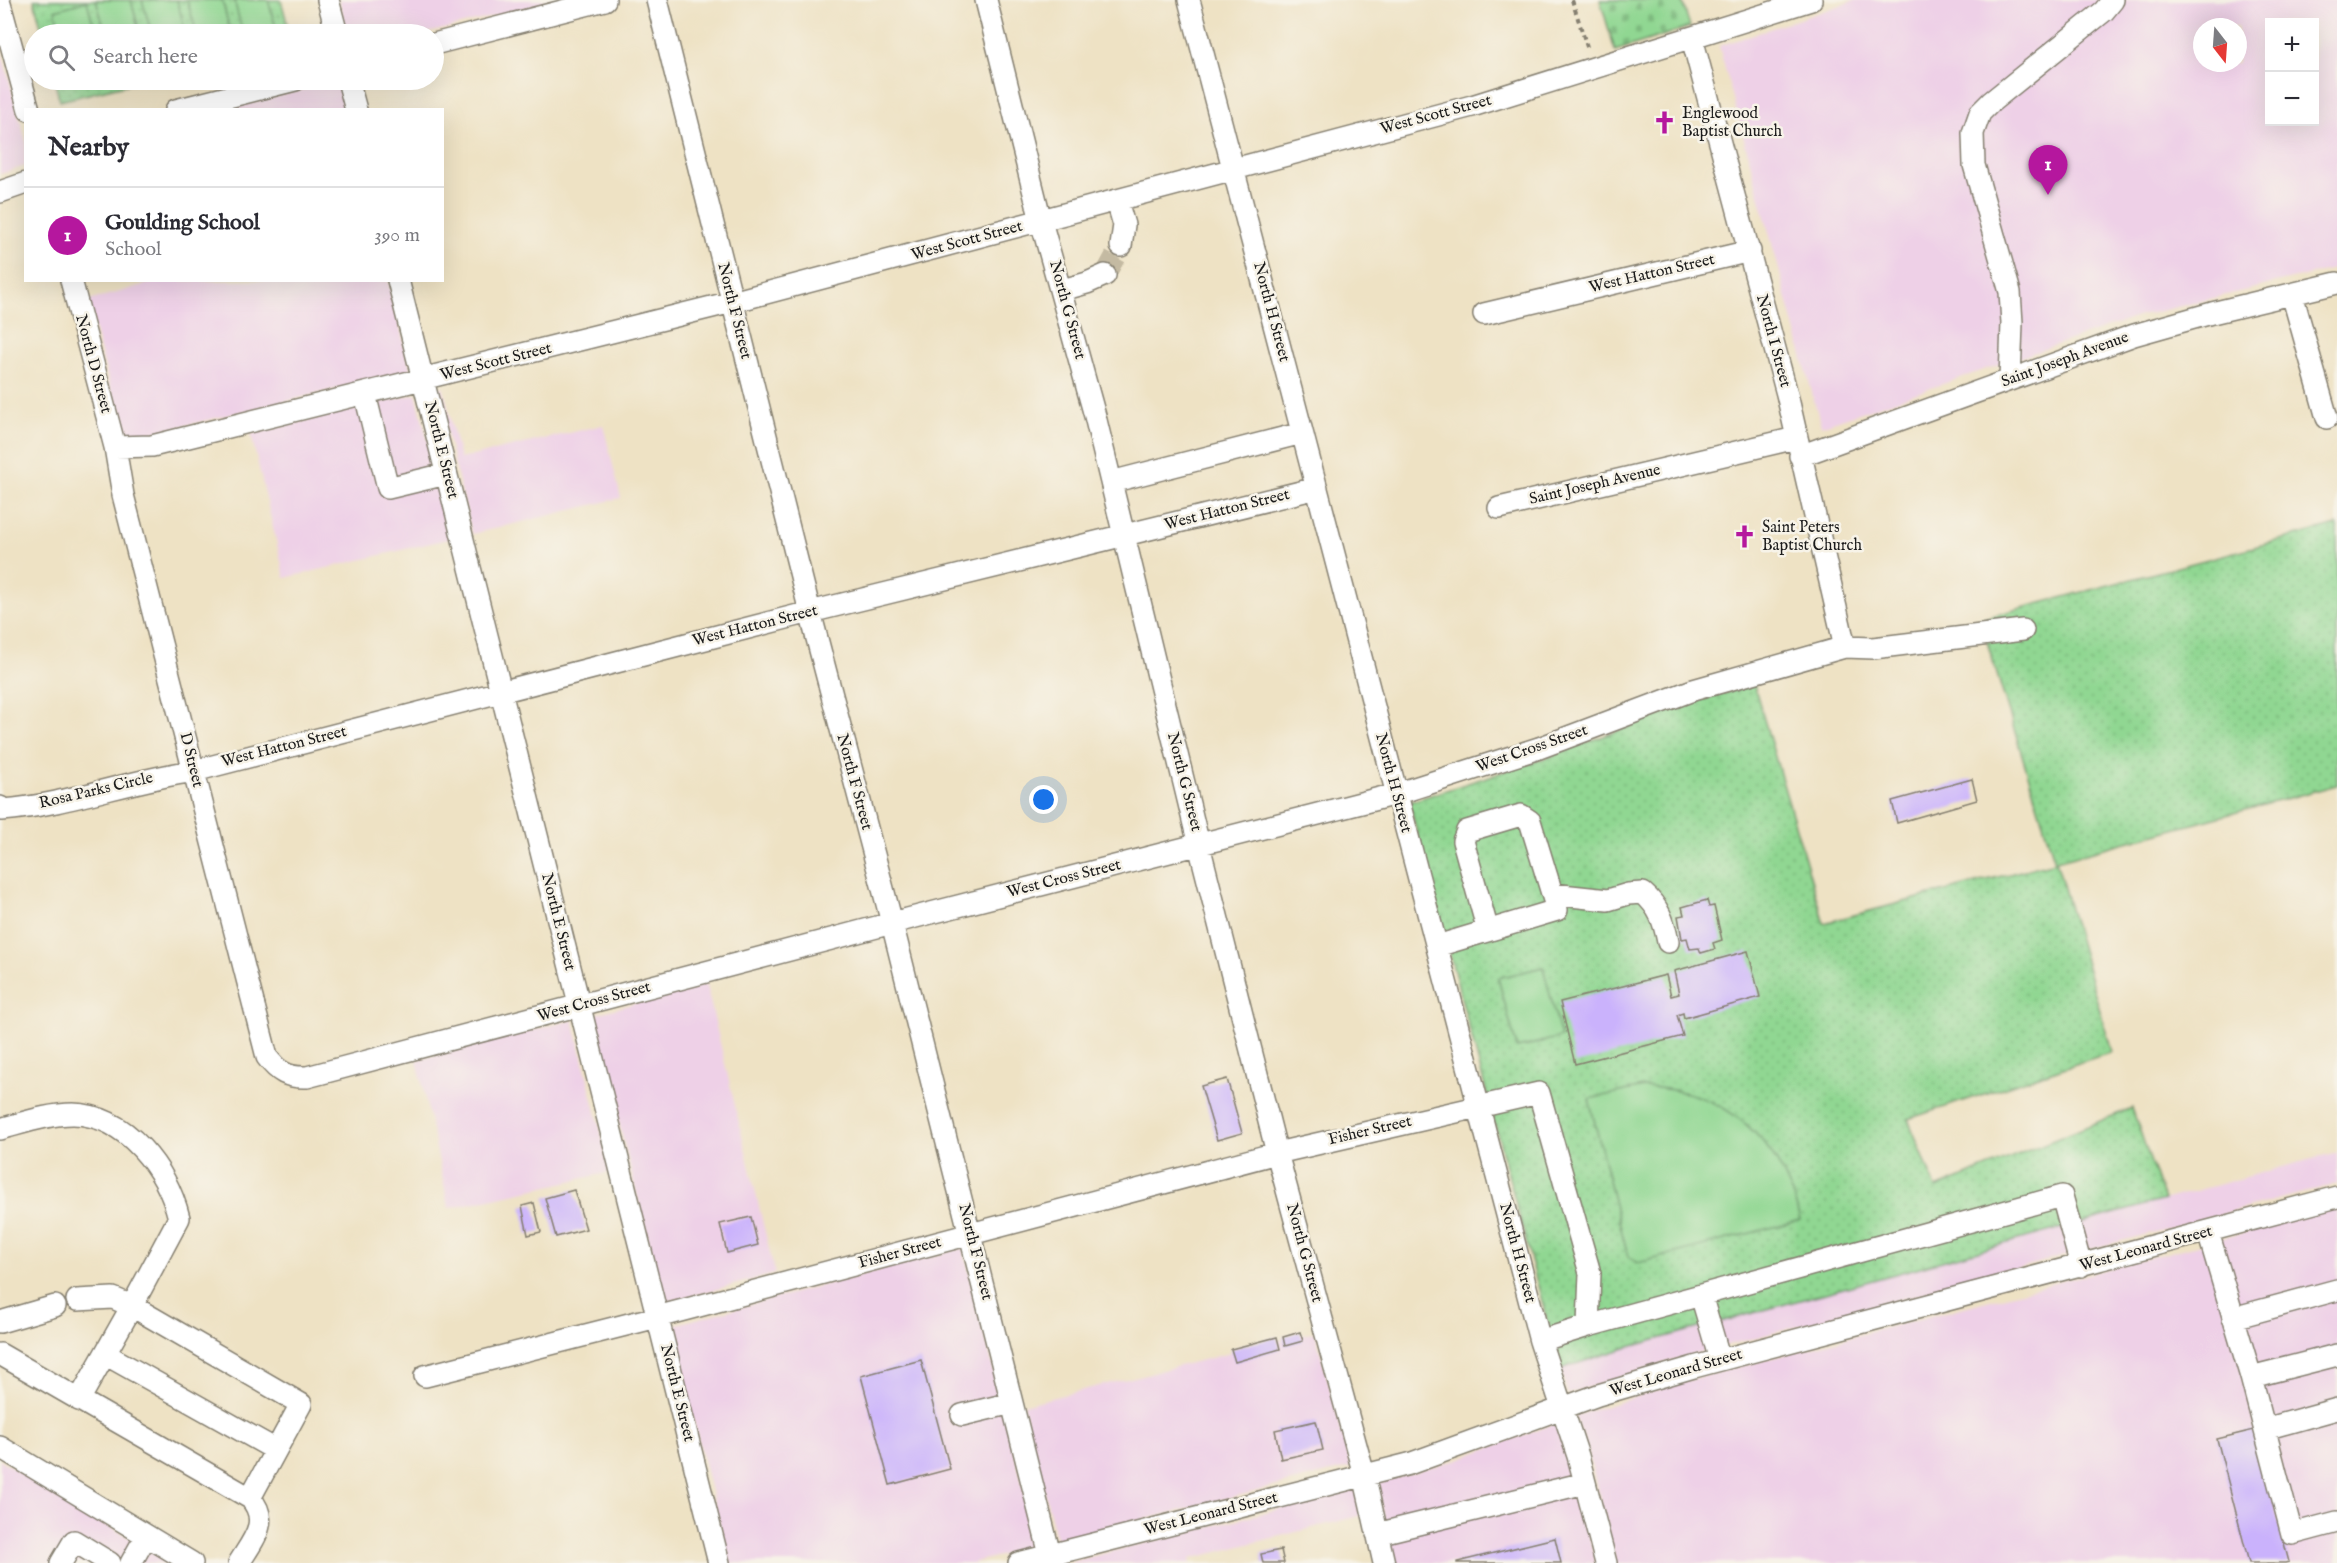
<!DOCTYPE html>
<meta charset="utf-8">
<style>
body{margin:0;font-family:"IM FELL English",serif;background:#f2f2f3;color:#2b2b33}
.controls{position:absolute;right:18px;top:18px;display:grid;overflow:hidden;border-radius:0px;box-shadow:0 6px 24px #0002}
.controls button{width:54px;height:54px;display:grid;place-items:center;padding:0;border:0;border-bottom:2px solid #e1e1e2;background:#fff;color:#2b2b33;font:30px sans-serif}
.compass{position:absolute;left:2193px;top:18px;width:54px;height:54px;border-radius:50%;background:#fff;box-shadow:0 6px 24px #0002;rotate:163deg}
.you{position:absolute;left:1044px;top:800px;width:21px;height:21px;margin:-15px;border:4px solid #fff;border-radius:50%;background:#1a73e8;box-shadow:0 0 0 9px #1a73e833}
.badge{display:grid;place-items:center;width:39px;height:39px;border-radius:50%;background:#b5179e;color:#fff;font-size:20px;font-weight:700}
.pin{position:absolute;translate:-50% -50px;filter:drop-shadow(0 2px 3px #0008)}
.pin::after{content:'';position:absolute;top:32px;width:21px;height:18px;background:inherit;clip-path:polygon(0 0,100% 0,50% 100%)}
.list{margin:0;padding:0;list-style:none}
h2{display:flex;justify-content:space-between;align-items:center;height:78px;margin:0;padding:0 24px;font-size:26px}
h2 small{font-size:20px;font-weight:400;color:#7c7c81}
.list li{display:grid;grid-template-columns:39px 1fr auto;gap:18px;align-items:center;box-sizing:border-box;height:96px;padding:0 24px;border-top:2px solid #e1e1e2}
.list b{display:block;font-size:22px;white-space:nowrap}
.list p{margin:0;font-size:20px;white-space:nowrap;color:#7c7c81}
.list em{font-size:20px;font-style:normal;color:#7c7c81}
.icon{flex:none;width:33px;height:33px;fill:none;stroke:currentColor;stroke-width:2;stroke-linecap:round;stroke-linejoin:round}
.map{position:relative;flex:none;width:2337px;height:1563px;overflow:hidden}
.search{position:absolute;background:#fff;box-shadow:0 6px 24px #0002;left:24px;top:24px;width:420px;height:66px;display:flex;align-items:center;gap:15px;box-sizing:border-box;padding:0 21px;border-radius:33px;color:#7c7c81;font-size:22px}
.panel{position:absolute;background:#fff;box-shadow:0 6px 24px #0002;left:24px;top:108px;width:420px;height:174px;border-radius:0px}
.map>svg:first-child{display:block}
.built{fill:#eed0e7;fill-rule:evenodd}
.grass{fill:url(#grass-dots);stroke:#567a57;stroke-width:1.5}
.cemetery{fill:url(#cemetery-stones);stroke:#567a57;stroke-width:1.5}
.pitch{fill:#90d792;stroke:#567a57;stroke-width:1.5}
.building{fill:#cab2fc}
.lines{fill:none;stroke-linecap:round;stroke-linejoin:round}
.minor-tunnel{stroke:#c4baa2;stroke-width:21;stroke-dasharray:21 10;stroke-linecap:butt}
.minor-casing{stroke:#857f70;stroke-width:24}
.path{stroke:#857f70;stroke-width:4;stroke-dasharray:4.5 4.5;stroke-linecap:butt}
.minor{stroke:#fff;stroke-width:21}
.labels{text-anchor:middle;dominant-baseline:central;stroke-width:5;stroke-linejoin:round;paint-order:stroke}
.poi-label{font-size:16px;fill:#1c1c1c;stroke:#f7f3e8;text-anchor:start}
.street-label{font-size:16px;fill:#1c1c1c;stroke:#f7f3e8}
</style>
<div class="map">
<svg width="2337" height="1563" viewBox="0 0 2337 1563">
<defs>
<pattern id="grass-dots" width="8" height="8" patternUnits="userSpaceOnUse" patternTransform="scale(1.5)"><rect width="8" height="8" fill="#90d792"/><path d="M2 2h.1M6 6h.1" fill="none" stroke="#7cb87d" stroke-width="1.8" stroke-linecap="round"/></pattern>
<pattern id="cemetery-stones" width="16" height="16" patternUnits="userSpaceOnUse" patternTransform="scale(1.5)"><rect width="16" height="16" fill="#90d792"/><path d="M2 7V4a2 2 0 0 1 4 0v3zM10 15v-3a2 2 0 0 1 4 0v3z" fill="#7cb87d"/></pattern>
</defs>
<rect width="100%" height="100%" fill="#f7f3e8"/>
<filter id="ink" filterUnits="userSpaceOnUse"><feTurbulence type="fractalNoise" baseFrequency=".0167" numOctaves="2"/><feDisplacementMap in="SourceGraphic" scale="12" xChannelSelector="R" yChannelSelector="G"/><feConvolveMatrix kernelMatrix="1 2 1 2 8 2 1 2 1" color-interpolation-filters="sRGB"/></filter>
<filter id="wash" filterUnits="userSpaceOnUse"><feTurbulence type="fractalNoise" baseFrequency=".008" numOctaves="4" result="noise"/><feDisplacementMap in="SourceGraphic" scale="24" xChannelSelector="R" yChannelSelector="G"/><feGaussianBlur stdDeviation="1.35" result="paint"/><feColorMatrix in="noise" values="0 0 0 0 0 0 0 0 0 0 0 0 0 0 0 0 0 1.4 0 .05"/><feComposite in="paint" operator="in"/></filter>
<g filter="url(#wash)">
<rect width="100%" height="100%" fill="#eee2c4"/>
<path class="built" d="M339 0H559L424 34H347Z
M1856 0H2337V268L2140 316 1821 426 1719 46ZM2270 22H2314V122H2270ZM2202 27H2238V63H2202Z
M0 46 26 142 25 166 0 174Z
M338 81 345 110H224Z
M158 281H388L411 371 150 434 123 435 87 301Z
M443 387 460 459 603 425 621 498 472 534 436 389Z
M416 394 452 538 285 578 251 434Z
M706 984 775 1274 664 1303 592 1015Z
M573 1020 611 1172 449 1208 417 1060Z
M2337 1152V1184L1690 1355 1568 1394 1560 1369 1622 1349Z
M2337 1208V1563H1616L1588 1452 1575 1416 1697 1378Z
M963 1248 1038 1546 971 1563H729L670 1326Z
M1315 1332 1351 1467 1057 1542 1023 1405Z
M1557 1423 1569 1459 1596 1563H1394L1377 1484 1450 1462Z
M0 1460 171 1563H0Z
M1357 1489 1363 1515 1190 1559 1191 1563H1067Z"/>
<path class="grass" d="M34 0H281L290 34H43Z
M54 80H145L60 101Z
M2337 525V785L2056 861 2112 1052 1908 1119 1936 1188 2132 1108 2164 1200 1622 1349 1560 1369 1409 802 1543 759 1697 701 1754 685 1824 923 2055 862 1980 619Z"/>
<path class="cemetery" d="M1600 0H1682L1690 27 1615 51Z"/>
<path class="pitch" d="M96 0H131L140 34H106Z
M142 0H177L186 34H152Z
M187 0H222L231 34H197Z
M234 0H268L276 28 243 34Z
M87 1 96 34H61L55 10Z
M1543 967 1561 1037 1517 1048 1498 978Z
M1643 1087C1728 1089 1781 1141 1800 1220L1638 1263 1628 1257 1589 1099Z"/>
<g id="blocks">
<path class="building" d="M1972 779 1977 800 1897 823 1892 801Z
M1707 900 1709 907 1714 906 1722 940 1713 943 1715 949 1701 953 1699 948 1690 949 1687 938 1682 939 1678 916 1684 915 1682 907Z
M1748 951 1760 997 1684 1018 1683 1013 1677 1015 1683 1036 1575 1064 1560 1002 1666 975 1671 996 1679 994 1674 971Z
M1227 1079 1242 1133 1217 1140 1201 1086Z
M574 1190 586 1229 556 1237 545 1198Z
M534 1203 541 1232 528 1235 522 1206Z
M751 1217 758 1245 727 1253 720 1224Z
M1300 1332 1303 1341 1285 1346 1283 1337Z
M1277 1337 1280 1349 1235 1362 1231 1349Z
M921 1360 950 1469 890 1485 861 1376Z
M1316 1421 1323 1450 1281 1459 1275 1430Z
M2254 1430 2289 1562 2285 1563H2249L2217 1439Z
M1555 1538 1561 1563H1457V1562Z
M1281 1550 1284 1563H1263L1261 1554Z"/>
</g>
</g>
<g filter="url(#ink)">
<use href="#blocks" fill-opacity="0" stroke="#857f70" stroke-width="1.5"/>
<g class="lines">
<path class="minor-tunnel" d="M1105 275 1121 246"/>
<defs>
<path id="minor" d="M328 0 337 34
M657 0 810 612 892 923 1052 1563
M986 0 1041 221 1095 416 1199 845 1277 1153 1364 1475 1384 1563
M1189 0 1540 1341 1578 1456 1606 1563
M0 4 29 110
M1692 38 1787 394 1845 647
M434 44 605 0
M348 80 356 110
M176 110 295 80
M0 192 26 183
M1117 201 1124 225 1121 246
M71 280 115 447 123 495 267 1057C278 1072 288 1078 307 1077L892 923 1396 794 1539 748 1693 690 1845 647 1873 648 2023 630
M398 280 719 1563
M1062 290 1087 283 1105 275
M2292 294 2327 418
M1484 314 1750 251
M2010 380 2012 323 2010 292 1974 165 1973 133 1980 113 1991 102 2104 11 2113 0
M365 394 388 488 446 474
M115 447 152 446 732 302 1472 106 1811 0
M1800 456 2134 335 2212 313 2337 283
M1111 482 1302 433
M1499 508 1796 438
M0 807 2 810C67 805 130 780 194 771L810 612 1317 488
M1552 894 1608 900 1628 894 1643 893C1659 907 1664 921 1668 942
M1437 946 1557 910 1530 821 1521 815 1467 831 1463 841 1488 931
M0 1129C23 1123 49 1114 73 1114 127 1115 167 1170 179 1218L132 1306 113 1298 77 1300
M2208 1232 2251 1377 2292 1534 2337 1522
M1701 1295 1720 1360
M2233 1318 2337 1290
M0 1322 55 1306
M1588 1326 2062 1196 2081 1266
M0 1354 250 1498C271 1521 253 1540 239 1563
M105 1354 276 1450
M425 1376 657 1317 1277 1153 1539 1093 1590 1273 1588 1326 1540 1341
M2251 1377 2337 1355
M79 1400 132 1306 301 1404 250 1498
M962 1415 1012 1403
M2265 1429 2337 1409
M0 1447 192 1563
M1377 1534 1585 1483
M61 1563 74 1541 110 1563
M131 1563 146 1536
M1019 1563 1409 1464 1598 1395 1694 1367 2337 1197"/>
</defs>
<use href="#minor" class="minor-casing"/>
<path class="path" d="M1572 0 1588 50"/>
<use href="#minor" class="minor"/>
</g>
</g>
<defs>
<symbol id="church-bare" viewBox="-9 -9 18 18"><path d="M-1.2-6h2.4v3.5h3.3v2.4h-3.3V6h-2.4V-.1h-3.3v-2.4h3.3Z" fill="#b5179e" stroke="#f7f3e8" stroke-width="2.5" paint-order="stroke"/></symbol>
</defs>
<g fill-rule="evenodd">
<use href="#church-bare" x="1648" y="106" width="33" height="33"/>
<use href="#church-bare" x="1728" y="520" width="33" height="33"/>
</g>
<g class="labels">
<g class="poi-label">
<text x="1682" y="114">Englewood<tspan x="1682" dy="18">Baptist Church</tspan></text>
<text x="1762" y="528">Saint Peters<tspan x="1762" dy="18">Baptist Church</tspan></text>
</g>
<g class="street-label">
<text transform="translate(1436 115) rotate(-15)">West Scott Street</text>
<text transform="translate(967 241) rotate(-15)">West Scott Street</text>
<text transform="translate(1652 274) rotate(-13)">West Hatton Street</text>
<text transform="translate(1067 310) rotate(75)">North G Street</text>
<text transform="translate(734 311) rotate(76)">North F Street</text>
<text transform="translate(1271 312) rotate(75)">North H Street</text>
<text transform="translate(1773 341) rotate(75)">North I Street</text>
<text transform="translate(2065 360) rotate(-20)">Saint Joseph Avenue</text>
<text transform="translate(496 362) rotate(-14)">West Scott Street</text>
<text transform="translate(93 364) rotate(75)">North D Street</text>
<text transform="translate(441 450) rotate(76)">North E Street</text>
<text transform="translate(1595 485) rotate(-13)">Saint Joseph Avenue</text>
<text transform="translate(1227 510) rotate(-14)">West Hatton Street</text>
<text transform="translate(755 626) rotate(-14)">West Hatton Street</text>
<text transform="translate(284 747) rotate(-14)">West Hatton Street</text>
<text transform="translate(1532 749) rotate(-19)">West Cross Street</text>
<text transform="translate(191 760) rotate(76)">D Street</text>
<text transform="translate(854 782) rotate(75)">North F Street</text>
<text transform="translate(1184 782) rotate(76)">North G Street</text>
<text transform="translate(1393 783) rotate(75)">North H Street</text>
<text transform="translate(96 791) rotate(-13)">Rosa Parks Circle</text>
<text transform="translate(1064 879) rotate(-14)">West Cross Street</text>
<text transform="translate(558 922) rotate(76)">North E Street</text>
<text transform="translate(594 1002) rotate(-15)">West Cross Street</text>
<text transform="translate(1370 1131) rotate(-13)">Fisher Street</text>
<text transform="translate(2146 1249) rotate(-15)">West Leonard Street</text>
<text transform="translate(975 1252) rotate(76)">North F Street</text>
<text transform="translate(900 1253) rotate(-15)">Fisher Street</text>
<text transform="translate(1304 1253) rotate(75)">North G Street</text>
<text transform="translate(1517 1253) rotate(75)">North H Street</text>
<text transform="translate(1676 1373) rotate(-16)">West Leonard Street</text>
<text transform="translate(677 1393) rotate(76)">North E Street</text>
<text transform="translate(1211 1514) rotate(-14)">West Leonard Street</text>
</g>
</g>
</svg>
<div class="controls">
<button>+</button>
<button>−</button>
</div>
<svg class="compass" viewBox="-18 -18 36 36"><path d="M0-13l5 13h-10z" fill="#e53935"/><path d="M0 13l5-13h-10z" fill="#7c7c81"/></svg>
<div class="you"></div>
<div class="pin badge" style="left:2048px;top:195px">1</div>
<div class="search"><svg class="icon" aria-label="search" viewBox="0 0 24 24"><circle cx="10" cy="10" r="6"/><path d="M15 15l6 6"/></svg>Search here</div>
<section class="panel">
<h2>Nearby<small></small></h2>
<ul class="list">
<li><span class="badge">1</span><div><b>Goulding School</b><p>School</p></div><em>390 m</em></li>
</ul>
</section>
</div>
